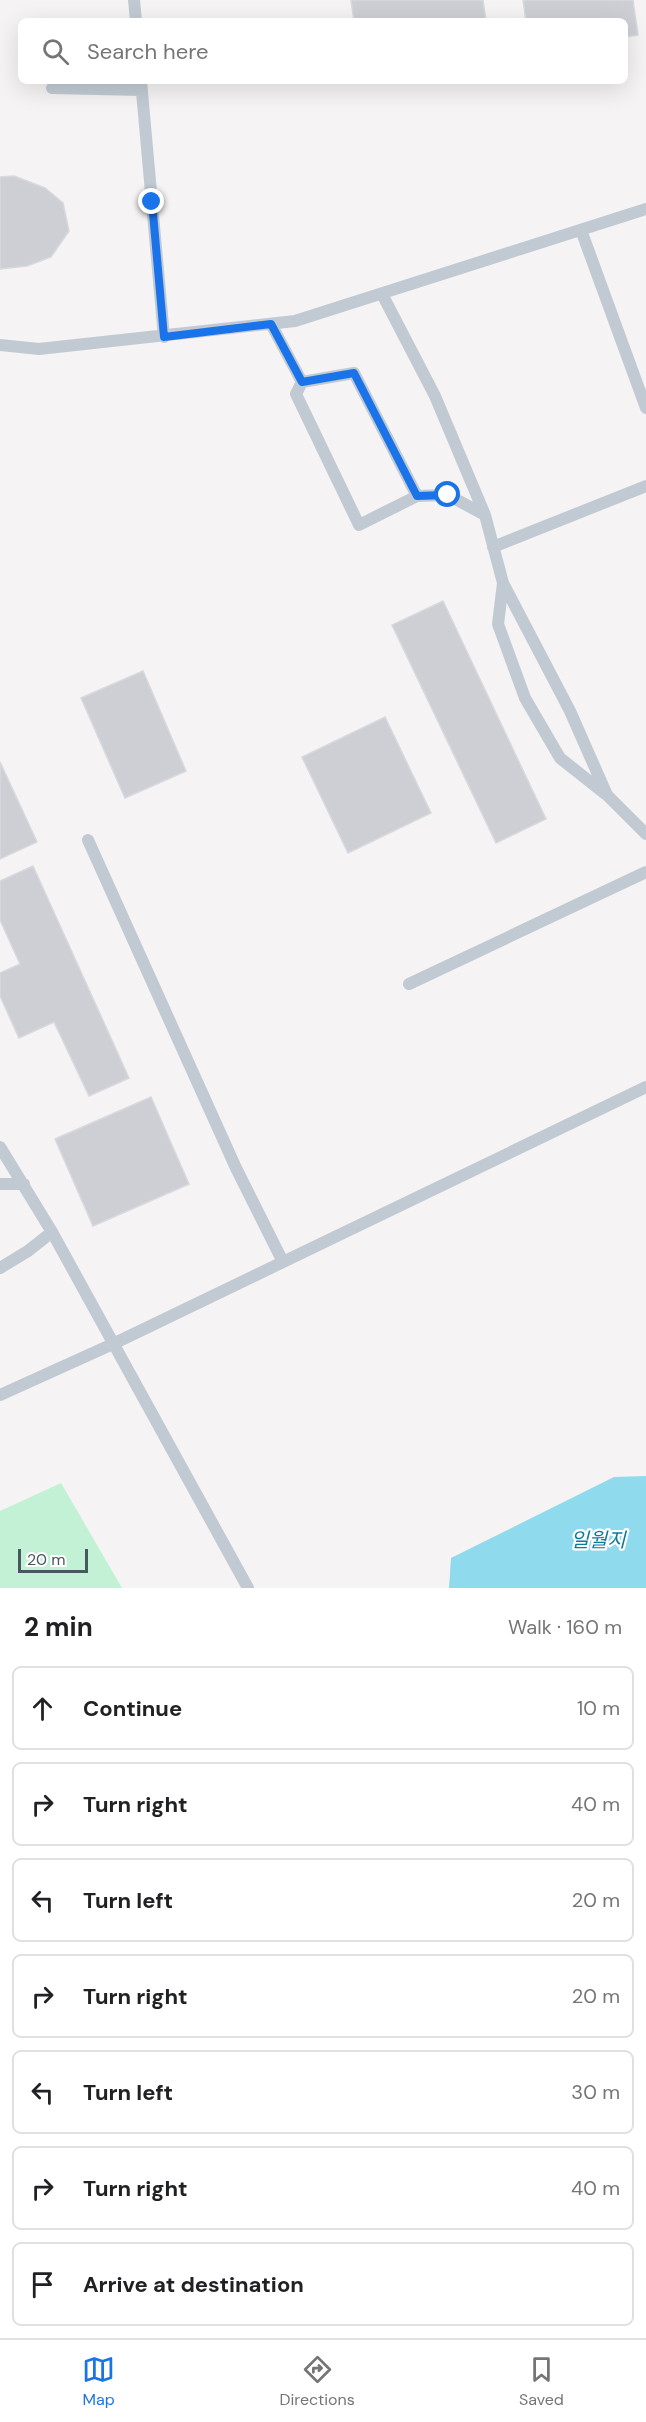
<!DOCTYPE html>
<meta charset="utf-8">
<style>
body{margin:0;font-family:"DM Sans","Noto Sans KR",sans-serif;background:#f6f6f6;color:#202124}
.scale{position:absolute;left:18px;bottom:15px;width:70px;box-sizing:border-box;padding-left:6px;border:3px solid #4a5661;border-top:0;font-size:16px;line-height:21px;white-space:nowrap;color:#4a5661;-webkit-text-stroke:4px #fff;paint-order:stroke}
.stop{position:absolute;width:18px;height:18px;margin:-14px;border:4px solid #1a73e8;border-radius:50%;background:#fff}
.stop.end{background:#1a73e8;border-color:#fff;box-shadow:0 2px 6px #0008}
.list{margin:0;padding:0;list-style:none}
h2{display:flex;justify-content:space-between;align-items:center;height:78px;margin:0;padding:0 24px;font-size:26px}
h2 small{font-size:20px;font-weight:400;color:#757577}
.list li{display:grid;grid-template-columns:39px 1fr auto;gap:18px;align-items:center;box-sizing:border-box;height:84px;margin:0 12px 12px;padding:0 12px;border:2px solid #e0e0e0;border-radius:9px}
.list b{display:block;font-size:22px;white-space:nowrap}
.list em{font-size:20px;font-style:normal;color:#757577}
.icon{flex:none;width:33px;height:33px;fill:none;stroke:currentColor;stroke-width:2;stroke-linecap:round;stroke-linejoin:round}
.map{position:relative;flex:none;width:646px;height:1588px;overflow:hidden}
.search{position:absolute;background:#fff;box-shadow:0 6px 24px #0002;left:18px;right:18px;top:18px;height:66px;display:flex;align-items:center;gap:15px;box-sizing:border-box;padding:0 21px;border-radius:9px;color:#757577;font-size:22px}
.sheet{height:750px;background:#fff}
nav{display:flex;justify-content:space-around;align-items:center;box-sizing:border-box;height:84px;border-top:2px solid #e0e0e0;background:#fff;font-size:16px;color:#757577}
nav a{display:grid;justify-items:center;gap:3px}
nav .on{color:#1a73e8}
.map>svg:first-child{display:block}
.green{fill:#c3f1d5}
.water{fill:#90daee}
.building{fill:#cdcfd5;stroke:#d7d9de;stroke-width:1.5}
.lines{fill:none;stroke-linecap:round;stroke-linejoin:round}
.lane{stroke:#c1cad2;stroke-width:12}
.route{stroke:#1a73e8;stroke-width:8}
.labels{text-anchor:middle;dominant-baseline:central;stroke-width:4.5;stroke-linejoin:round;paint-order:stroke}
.water-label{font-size:20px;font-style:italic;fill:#0c7c9b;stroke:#fff}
</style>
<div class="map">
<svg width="646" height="1588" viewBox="0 0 646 1588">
<rect width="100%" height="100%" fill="#f5f3f3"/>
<path class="green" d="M61 1483 122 1588H0V1511Z"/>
<path class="water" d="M646 1476V1588H449L451 1558 614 1477Z"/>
<path class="building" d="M351 0H483L486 21H354Z
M523 0H633L638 35 625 37V21H526Z
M14 176 45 188 63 203 69 231 51 257 27 266 0 269V177Z
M443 601 546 819 496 843 392 625Z
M143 671 186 771 125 798 81 698Z
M385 717 431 813 348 853 302 757Z
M0 762 37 842 0 859Z
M33 866 129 1078 89 1096 54 1022 19 1038 0 996V973L20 964 0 920V881Z
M151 1097 189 1184 93 1226 55 1139Z"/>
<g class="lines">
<path class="lane" d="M134 0 136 21
M141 81 164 337
M52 88 142 90
M581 230 646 408
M382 294 435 396 485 515 503 583 498 624 525 698 560 758 608 796 646 834
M271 324 302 382
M0 345 39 349 295 321 646 209
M354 373 417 496 359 525 296 394 302 382Z
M417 496 448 495 485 515
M493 547 646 486
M503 583 570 711 607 795
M88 840 236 1168 283 1262
M409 984 646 872
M0 1147 52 1232 248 1588
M0 1184H24
M0 1268 28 1251 52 1232
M0 1395 115 1343 646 1087"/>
</g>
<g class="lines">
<path class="route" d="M152 202 164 337 271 324 302 382 354 373 417 496 448 495"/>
</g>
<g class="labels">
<g class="water-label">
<text x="598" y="1540">일월지</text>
</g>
</g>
</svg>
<div class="scale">20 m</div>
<div class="stop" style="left:448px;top:495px"></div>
<div class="stop end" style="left:152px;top:202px"></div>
<div class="search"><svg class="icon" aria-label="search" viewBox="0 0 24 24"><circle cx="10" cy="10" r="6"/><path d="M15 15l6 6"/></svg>Search here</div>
</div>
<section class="sheet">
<h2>2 min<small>Walk · 160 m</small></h2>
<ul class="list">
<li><svg class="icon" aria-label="ahead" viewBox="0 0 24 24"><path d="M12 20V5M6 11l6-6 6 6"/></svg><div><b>Continue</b></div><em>10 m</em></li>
<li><svg class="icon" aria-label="right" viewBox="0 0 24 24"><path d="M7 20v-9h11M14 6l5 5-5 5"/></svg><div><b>Turn right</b></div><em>40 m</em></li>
<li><svg class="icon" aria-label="left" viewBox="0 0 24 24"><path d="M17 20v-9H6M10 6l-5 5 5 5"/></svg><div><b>Turn left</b></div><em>20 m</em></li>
<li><svg class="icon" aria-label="right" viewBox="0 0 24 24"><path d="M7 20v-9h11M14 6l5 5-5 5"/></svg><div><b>Turn right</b></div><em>20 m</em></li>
<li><svg class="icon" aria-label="left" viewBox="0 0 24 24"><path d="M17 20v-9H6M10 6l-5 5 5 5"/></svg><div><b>Turn left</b></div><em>30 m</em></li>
<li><svg class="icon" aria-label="right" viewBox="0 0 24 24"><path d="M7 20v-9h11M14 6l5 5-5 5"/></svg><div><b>Turn right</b></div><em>40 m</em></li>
<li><svg class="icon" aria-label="arrive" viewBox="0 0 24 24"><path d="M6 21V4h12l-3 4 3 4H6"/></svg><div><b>Arrive at destination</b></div></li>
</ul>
</section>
<nav>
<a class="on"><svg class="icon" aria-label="map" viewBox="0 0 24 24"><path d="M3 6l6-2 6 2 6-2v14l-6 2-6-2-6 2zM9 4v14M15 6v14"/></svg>Map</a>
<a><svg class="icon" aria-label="directions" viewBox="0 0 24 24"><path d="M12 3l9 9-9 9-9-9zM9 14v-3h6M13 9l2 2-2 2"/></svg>Directions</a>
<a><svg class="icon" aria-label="saved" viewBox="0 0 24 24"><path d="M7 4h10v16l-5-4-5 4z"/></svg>Saved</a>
</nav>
